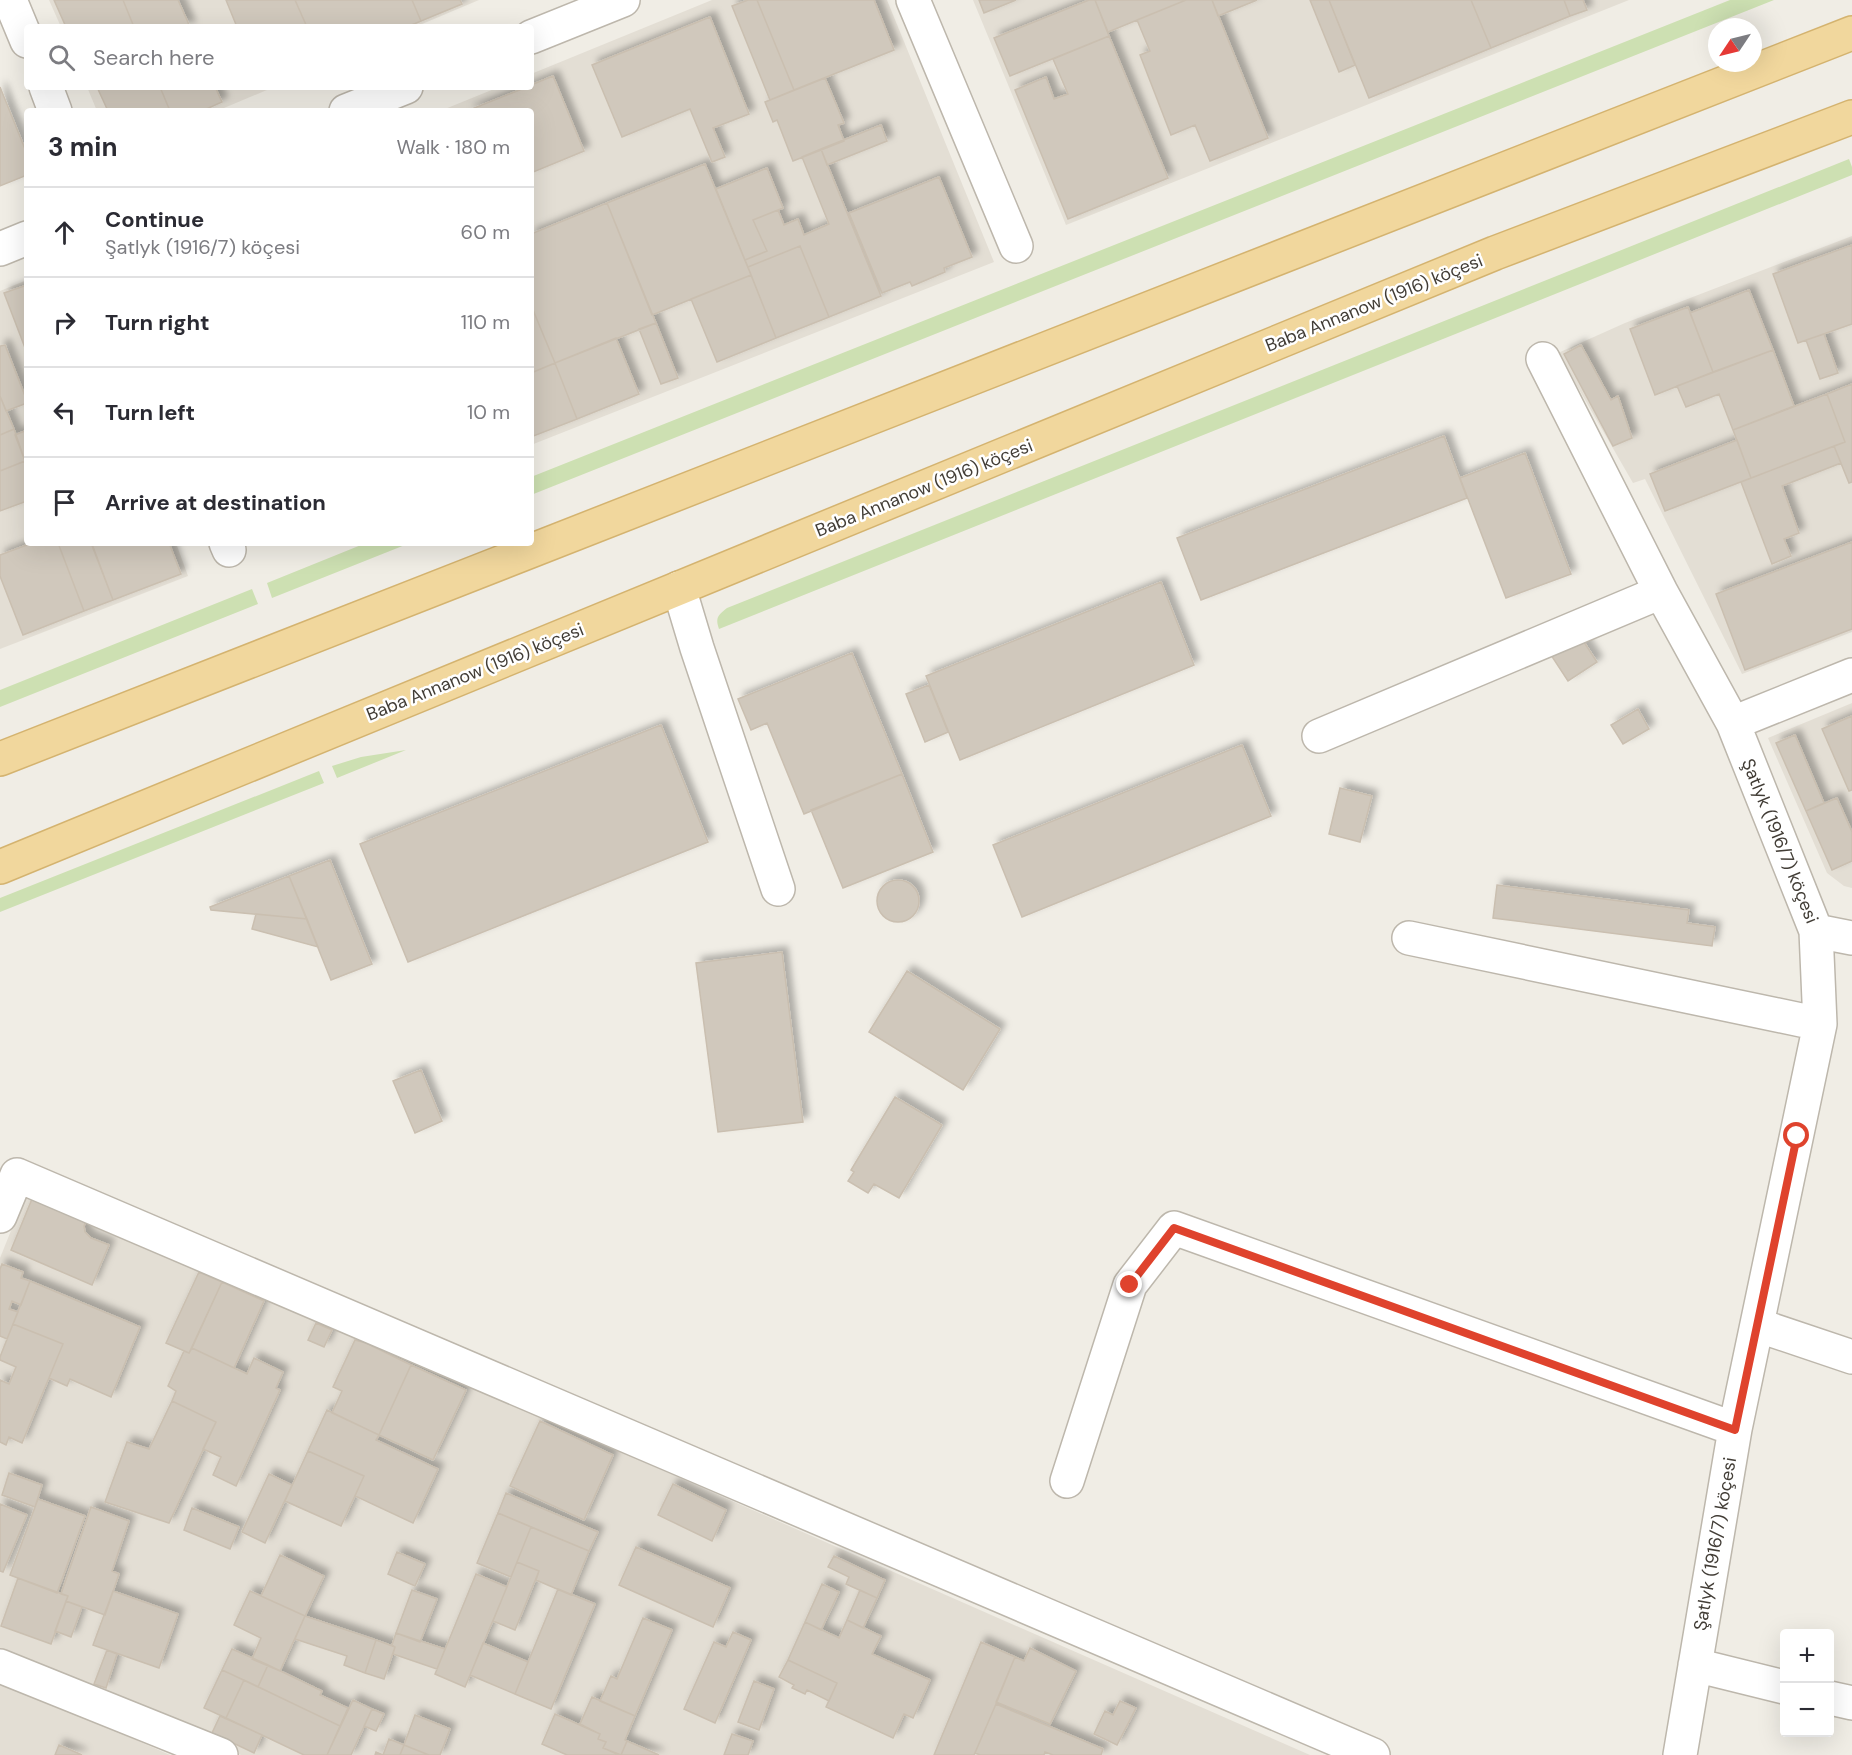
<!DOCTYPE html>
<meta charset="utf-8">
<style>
body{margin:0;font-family:"DM Sans",sans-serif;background:#f7f7f7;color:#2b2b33}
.controls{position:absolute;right:18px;bottom:18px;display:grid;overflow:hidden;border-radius:6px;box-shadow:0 6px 24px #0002}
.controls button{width:54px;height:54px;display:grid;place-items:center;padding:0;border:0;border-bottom:2px solid #e1e1e2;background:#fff;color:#2b2b33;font:30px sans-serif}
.compass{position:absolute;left:1708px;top:18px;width:54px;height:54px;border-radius:50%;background:#fff;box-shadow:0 6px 24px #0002;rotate:235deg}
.stop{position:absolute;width:18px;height:18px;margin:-14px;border:4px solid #df432d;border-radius:50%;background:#fff}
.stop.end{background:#df432d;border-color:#fff;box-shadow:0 2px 6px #0008}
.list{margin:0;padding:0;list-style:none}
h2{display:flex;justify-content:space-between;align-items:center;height:78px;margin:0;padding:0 24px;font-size:26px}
h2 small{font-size:20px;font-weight:400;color:#7c7c81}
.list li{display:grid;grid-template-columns:39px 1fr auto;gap:18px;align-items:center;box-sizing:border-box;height:90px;padding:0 24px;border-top:2px solid #e1e1e2}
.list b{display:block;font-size:22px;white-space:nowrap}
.list p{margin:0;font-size:20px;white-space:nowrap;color:#7c7c81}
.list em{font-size:20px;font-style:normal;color:#7c7c81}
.icon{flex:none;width:33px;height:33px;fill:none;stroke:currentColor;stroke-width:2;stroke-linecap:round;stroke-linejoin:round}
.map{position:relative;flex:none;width:1852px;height:1755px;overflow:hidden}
.search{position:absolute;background:#fff;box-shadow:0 6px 24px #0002;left:24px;top:24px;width:510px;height:66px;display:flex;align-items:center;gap:15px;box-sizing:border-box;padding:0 21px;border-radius:6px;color:#7c7c81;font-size:22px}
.panel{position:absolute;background:#fff;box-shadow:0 6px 24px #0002;left:24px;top:108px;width:510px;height:438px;border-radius:6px}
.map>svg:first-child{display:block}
.residential{fill:#e3ded4}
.green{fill:#cde0b2}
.building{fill:#d0c8bc;stroke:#cabfb0;stroke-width:1.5;filter:url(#shadow)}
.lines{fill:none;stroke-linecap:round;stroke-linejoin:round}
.minor-casing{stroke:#bdb7ac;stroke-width:36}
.major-casing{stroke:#d4b36f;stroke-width:36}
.minor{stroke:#fff;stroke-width:33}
.major{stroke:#f1d79d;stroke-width:33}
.route{stroke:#df432d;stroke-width:8}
.labels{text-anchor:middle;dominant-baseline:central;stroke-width:5;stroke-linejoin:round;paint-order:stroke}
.street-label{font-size:18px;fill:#423d36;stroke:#fff}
</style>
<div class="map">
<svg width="1852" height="1755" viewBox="0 0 1852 1755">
<defs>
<filter id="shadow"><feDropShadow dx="5.5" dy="-5.5" stdDeviation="3" flood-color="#0004"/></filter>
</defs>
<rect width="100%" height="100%" fill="#f0ede5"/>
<path class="residential" d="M49 0H479L415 27H61Z
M712 0H887L994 262 531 445V111H440L499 87H531V74Z
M973 0H1629L1066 225Z
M87 87H274L217 111H97Z
M1852 236V632L1742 674 1645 479 1633 483 1558 353 1625 323Z
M27 280V543H176L188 576 0 649V291Z
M1852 703V888L1844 886 1827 873 1768 738Z
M27 1191 1310 1755H241L0 1657V1258Z
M0 1680 170 1755H0Z"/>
<path class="green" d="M1730 0H1774L531 495V477Z
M1849 159 1852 167V175L719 629C715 618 718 615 727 608Z
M366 543H410L272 598 267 583Z
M252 589 258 604 0 707V690Z
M406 750 337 778 332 766 361 757Z
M319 771 324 783 0 912V898Z"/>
<path class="building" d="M54 0H123L134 27H66Z
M123 0H178L190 27H134Z
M226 0H295L307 27H237Z
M295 0H412L421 21 407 27H307Z
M412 0H460L462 4 421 21Z
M748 0H757L794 90 770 100 732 6Z
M757 0H874L894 50 794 90Z
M979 0H1016L984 13Z
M1089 0H1095L1109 36 1010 76 994 38Z
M1095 0H1186L1108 32Z
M1186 0H1212L1268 138 1210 161 1195 125 1171 135 1140 55 1150 51 1137 20Z
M1212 0H1257L1218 16Z
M1310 0H1329L1355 65 1339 72Z
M1329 0H1471L1491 48 1369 98Z
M1471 0H1564L1570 16 1491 48Z
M1564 0H1583L1587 10 1570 16Z
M710 17 749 114 713 128 725 157 712 162 690 109 622 137 592 65Z
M1109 36 1168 178 1068 219 1015 90 1046 77 1054 99 1068 94 1053 59Z
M553 76 584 151 531 173V111H467L527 87H531V85Z
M825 78 844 123 838 125 844 141 793 161 777 120 773 122 765 102Z
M0 87 27 154V175L0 186Z
M97 87H160L170 111H108Z
M160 87H215L222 102 202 111H170Z
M881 125 887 141 827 165 821 149Z
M821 149 881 296 829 317 800 246 748 267 745 260 767 251 753 220 778 210 784 225 798 219 804 235 829 224 802 157Z
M705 164 751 275 652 315 607 203Z
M767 168 783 208 753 220 767 251 745 260 716 189Z
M939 177 972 257 944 268 945 272 912 286 910 282 882 293 849 213Z
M607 203 656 323 555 363 531 305V234Z
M1852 245V324L1798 343 1773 274Z
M800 246 829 317 776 338 748 267Z
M751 275 776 338 717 362 691 299Z
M27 285V353L4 293Z
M1749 290 1773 350 1713 372 1690 313Z
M531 305 555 363 531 373Z
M1688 307 1713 372 1655 395 1630 329Z
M656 323 678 378 661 384 639 329Z
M1824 334 1838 373 1820 379 1806 340Z
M616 338 639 394 577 419 555 363Z
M5 345 27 401V403L6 411 0 396V346Z
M1581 345 1611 400 1618 396 1632 438 1613 446 1564 354Z
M1773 350 1794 406 1733 430 1719 394 1686 407 1677 386Z
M555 363 577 419 531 437V373Z
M1852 384V482L1849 483 1834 446 1845 442 1827 394Z
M1827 394 1845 442 1751 478 1733 430Z
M0 396 14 429 0 435Z
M14 429 25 461 0 471V435Z
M27 430V460L25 461 15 435Z
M1444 436 1467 498 1201 600 1177 538Z
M1737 440 1751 478 1665 511 1650 474Z
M1834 446 1841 463 1782 486 1799 533 1784 539 1791 556 1772 564 1741 482Z
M1525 453 1571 574 1506 598 1460 478Z
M25 461 27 501 0 511V471Z
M1852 542V629L1745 670 1716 594Z
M32 543H58L84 611 23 635 0 576V555Z
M58 543H91L113 600 84 611Z
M96 543H169L181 574 113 600 92 544Z
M1161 582 1194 665 960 760 926 676Z
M1578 633 1597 662 1568 681 1549 652Z
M852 653 902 774 804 814 767 723 751 730 738 699Z
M929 685 948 732 925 742 906 694Z
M1638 709 1649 729 1623 744 1611 725Z
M1852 716V790L1849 791 1822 729Z
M661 725 708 842 408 962 360 844Z
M1795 735 1824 803 1806 811 1776 743Z
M1242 745 1271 816 1022 917 993 845Z
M902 774 933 852 843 888 811 810Z
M1340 788 1372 796 1360 842 1329 834Z
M1837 798 1852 832V861L1832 870 1806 811Z
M330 860 372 964 331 980 289 876Z
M289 876 307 919 211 910 210 907Z
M877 901a21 21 0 1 1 42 0a21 21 0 1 1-42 0Z
M1497 885 1689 910 1687 923 1715 927 1712 946 1493 918Z
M256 914 307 919 318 947 252 929Z
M782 952 803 1122 718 1132 696 963Z
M907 971 1000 1029 963 1090 869 1032Z
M421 1070 442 1121 415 1133 393 1081Z
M895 1097 942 1125 899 1198 874 1184 868 1193 848 1181 854 1172 851 1170Z
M32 1199 86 1221 84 1226 85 1232 91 1238 109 1245 92 1285 11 1250Z
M2 1264 23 1272 21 1278 30 1281 21 1305 12 1301 9 1309 18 1312 7 1339 0 1336V1269Z
M199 1272 222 1282 189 1353 166 1343Z
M30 1281 140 1327 111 1397 70 1379 67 1386 49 1378 63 1344 13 1324Z
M222 1282 264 1301 234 1368 192 1348Z
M316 1323 332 1330 324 1347 308 1340Z
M13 1324 63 1344 22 1443 9 1437 6 1445 0 1442V1380L9 1384 16 1367 0 1360V1357Z
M355 1340 366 1343 411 1365 379 1435 332 1413 342 1391 333 1387Z
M192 1348 247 1374 254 1358 283 1372 276 1388 280 1390 236 1486 213 1475 221 1457 203 1449 216 1422 172 1401 176 1391 168 1386 184 1351 189 1353Z
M411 1365 466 1390 433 1460 379 1435Z
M172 1401 216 1422 169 1523 105 1502 127 1442 149 1449Z
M327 1410 379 1435 376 1440 438 1469 413 1523 355 1496 364 1476 308 1451Z
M540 1421 613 1455 584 1520 510 1486Z
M308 1451 364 1476 341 1526 285 1501Z
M9 1473 42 1485 35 1507 2 1495Z
M269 1474 292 1485 265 1543 242 1532Z
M673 1484 726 1510 712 1541 658 1515Z
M506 1493 598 1532 589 1551 498 1513Z
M38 1499 85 1516 57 1593 10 1575Z
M0 1504 27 1515 3 1572 0 1571Z
M91 1507 129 1521 112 1571 119 1574 105 1615 66 1601 68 1596 61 1594Z
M192 1508 239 1527 230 1549 184 1530Z
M498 1513 531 1527 511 1577 477 1563Z
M531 1527 589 1551 571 1595 536 1580 539 1571 517 1562Z
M636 1547 730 1588 713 1627 619 1585Z
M397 1552 425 1564 415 1586 388 1574Z
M280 1555 324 1576 305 1616 261 1596Z
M834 1556 885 1580 877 1598 846 1584 849 1577 828 1567Z
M517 1562 539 1571 515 1630 493 1621Z
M476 1574 507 1587 465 1687 435 1674Z
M18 1578 68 1596 51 1644 1 1626Z
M822 1584 839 1592 821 1630 805 1622Z
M558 1589 595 1604 551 1709 515 1694Z
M412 1590 437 1599 420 1642 396 1633Z
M860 1590 877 1598 863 1628 847 1620Z
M113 1591 178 1614 159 1668 93 1645Z
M250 1591 305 1616 280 1671 252 1659 261 1638 234 1625Z
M66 1601 82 1607 71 1637 55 1631Z
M305 1616 376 1640 365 1673 344 1665 347 1656 295 1639Z
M643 1618 672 1630 635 1716 600 1701 611 1676 617 1679Z
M847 1620 881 1636 872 1654 930 1680 913 1718 904 1714 893 1738 826 1707 837 1683 788 1660 805 1622 839 1638Z
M733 1632 751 1640 715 1723 684 1709 714 1642 726 1647Z
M396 1633 445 1649 437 1669 393 1654 395 1647 392 1645Z
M376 1640 395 1647 384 1679 365 1673Z
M981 1642 1015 1657 996 1704 974 1755H934Z
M483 1643 528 1662 515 1694 470 1675Z
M1030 1648 1076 1671 1050 1724 996 1702 1015 1657 1024 1661Z
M232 1649 268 1665 258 1687 222 1670Z
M107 1650 117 1654 106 1688 94 1684Z
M788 1660 837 1683 829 1701 807 1690 805 1694 792 1688 794 1685 779 1677Z
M268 1665 322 1691 320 1695 348 1708 340 1726 258 1687Z
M222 1670 244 1680 226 1718 204 1708Z
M244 1680 340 1726 327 1755H304L226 1718Z
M754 1681 774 1689 759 1730 738 1722Z
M592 1697 635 1716 625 1740 627 1741 621 1755 603 1748 606 1742 598 1739 600 1734 580 1724Z
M353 1700 372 1709 351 1755H327Z
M1120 1701 1136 1708 1117 1745 1094 1734 1105 1711 1113 1715Z
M996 1704 1103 1749 1101 1755H1053L1045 1752 1044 1755H980L975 1753Z
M372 1709 384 1714 376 1731 364 1726Z
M555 1714 600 1734 598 1739 606 1742 603 1748 619 1755H567L542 1744Z
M415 1715 450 1729 440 1755H429L404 1745Z
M220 1716 262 1735 254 1753 212 1733Z
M732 1734 753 1741 748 1755H724Z
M389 1739 404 1745 400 1755H375L376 1752 383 1755Z
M627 1741 659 1755H621Z
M59 1745 82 1755H55Z
M404 1745 429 1755H400Z"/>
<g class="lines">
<defs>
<path id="minor" d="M10 0 27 41
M913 0 1016 246
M531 37 623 0
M46 87 55 111
M346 111 406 87
M0 249 27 238
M1543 359 1661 592 1733 723 1816 931 1820 1024 1735 1429 1680 1755
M226 543 229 550
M679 588 697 648 778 889
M1733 723 1852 675
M1319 736 1661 592
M1816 931 1852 938
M1409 938 1820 1024
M0 1216 17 1175 1373 1755
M1757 1325 1852 1357
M1067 1481 1130 1285 1174 1228 1735 1429
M1695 1665 1784 1687
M0 1666 221 1755
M1830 1698 1852 1703"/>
<path id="major" d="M0 759 1852 33
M0 867 1495 253 1852 117"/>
</defs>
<use href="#minor" class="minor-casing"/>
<use href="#major" class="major-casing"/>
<use href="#minor" class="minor"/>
<use href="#major" class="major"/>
</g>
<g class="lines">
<path class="route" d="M1130 1285 1174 1228 1735 1430 1797 1136"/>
</g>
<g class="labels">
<g class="street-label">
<text transform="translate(1374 303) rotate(-22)">Baba Annanow (1916) köçesi</text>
<text transform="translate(924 488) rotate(-22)">Baba Annanow (1916) köçesi</text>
<text transform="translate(475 672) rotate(-22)">Baba Annanow (1916) köçesi</text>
<text transform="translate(1780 841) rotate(68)">Şatlyk (1916/7) köçesi</text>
<text transform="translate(1715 1544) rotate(-80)">Şatlyk (1916/7) köçesi</text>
</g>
</g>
</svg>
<div class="controls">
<button>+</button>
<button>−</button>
</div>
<svg class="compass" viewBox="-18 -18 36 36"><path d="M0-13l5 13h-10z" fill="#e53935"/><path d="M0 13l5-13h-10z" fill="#7c7c81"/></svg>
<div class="stop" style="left:1797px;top:1136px"></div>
<div class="stop end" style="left:1130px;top:1285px"></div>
<div class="search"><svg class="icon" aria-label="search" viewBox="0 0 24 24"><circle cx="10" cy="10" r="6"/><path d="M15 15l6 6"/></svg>Search here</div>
<section class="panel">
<h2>3 min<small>Walk · 180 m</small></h2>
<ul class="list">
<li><svg class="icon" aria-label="ahead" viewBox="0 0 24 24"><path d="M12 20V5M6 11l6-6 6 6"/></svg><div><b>Continue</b><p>Şatlyk (1916/7) köçesi</p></div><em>60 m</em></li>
<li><svg class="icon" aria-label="right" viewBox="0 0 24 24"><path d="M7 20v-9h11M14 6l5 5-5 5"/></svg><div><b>Turn right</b></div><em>110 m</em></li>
<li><svg class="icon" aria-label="left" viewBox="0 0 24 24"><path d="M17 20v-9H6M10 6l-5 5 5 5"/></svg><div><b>Turn left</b></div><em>10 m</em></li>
<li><svg class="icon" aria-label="arrive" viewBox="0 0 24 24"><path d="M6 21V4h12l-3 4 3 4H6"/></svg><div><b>Arrive at destination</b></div></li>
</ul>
</section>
</div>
